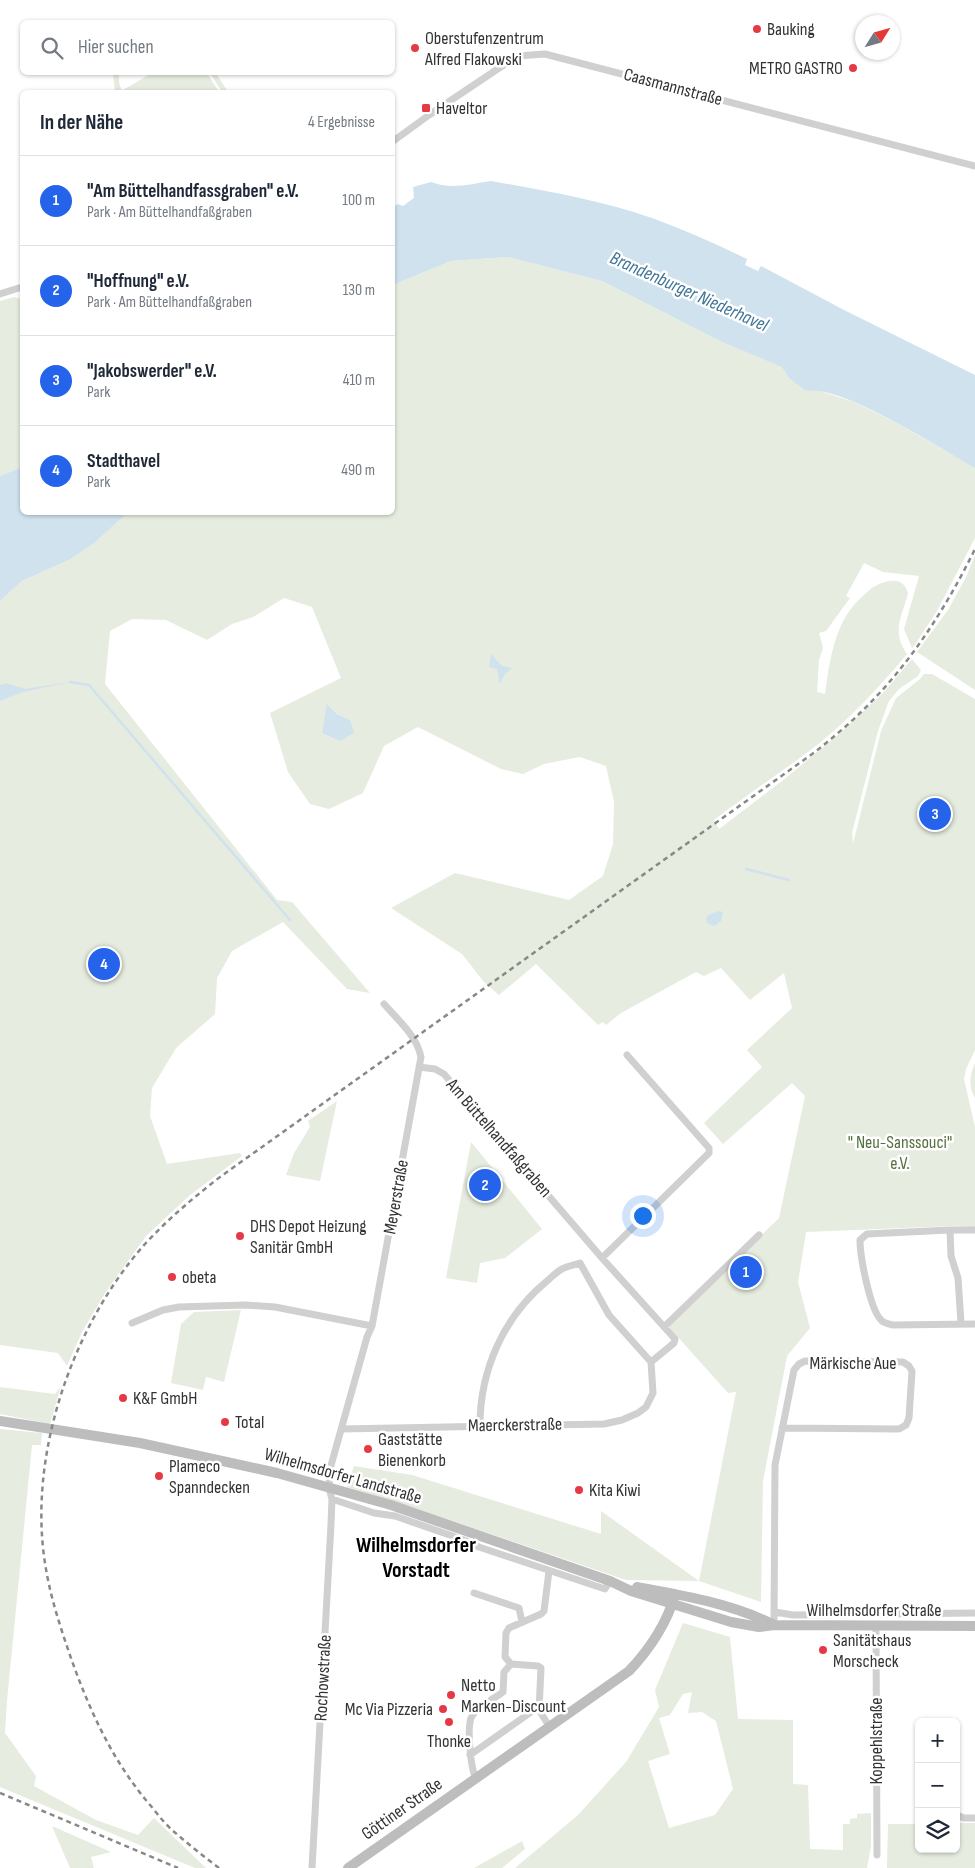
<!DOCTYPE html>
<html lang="de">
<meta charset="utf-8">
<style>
body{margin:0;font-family:"Sofia Sans Condensed",sans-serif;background:#f2f2f3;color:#1f2937}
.controls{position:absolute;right:15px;bottom:15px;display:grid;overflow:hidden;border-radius:8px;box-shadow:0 1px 4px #0004}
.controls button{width:45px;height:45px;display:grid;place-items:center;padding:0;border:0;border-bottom:1px solid #e0e1e3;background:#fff;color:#1f2937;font:25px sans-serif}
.compass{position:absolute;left:855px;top:15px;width:45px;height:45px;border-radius:50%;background:#fff;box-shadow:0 1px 4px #0004;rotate:53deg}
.you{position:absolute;left:642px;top:1215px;width:18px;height:18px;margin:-12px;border:4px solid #fff;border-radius:50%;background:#1a73e8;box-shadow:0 0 0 8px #1a73e833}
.badge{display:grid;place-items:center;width:32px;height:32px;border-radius:50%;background:#2563eb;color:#fff;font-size:16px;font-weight:700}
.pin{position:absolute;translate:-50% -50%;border:2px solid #fff;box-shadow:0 1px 5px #0006}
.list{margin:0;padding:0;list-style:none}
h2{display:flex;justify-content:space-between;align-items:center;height:65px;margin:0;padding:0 20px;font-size:21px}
h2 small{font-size:16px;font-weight:400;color:#747a83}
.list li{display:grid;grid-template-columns:32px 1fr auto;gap:15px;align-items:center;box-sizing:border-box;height:90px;padding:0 20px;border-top:1px solid #e0e1e3}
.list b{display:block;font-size:19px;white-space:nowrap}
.list p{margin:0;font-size:16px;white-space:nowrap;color:#747a83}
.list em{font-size:16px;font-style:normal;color:#747a83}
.icon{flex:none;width:28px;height:28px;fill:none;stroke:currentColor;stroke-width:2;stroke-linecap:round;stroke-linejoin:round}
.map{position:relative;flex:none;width:975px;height:1868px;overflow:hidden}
.search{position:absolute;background:#fff;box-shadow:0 1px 4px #0004;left:20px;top:20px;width:375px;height:55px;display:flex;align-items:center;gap:12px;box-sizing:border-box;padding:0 18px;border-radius:8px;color:#747a83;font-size:19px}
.panel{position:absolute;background:#fff;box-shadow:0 1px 4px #0004;left:20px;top:90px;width:375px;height:425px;border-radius:8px}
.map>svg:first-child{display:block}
.green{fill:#e6ecdf;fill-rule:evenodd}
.water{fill:#cfe2ee}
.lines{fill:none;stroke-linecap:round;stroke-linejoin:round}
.stream{stroke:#cfe2ee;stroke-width:2.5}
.street{stroke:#d0d0d0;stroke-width:7}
.secondary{stroke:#bdbdbd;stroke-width:10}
.rail{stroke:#888;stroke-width:2.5;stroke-dasharray:5 4;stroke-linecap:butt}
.poi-dot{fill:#e63946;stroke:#fff;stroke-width:2}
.labels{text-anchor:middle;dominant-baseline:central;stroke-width:5;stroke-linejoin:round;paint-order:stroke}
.poi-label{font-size:18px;fill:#333;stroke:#fff;text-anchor:start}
.street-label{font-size:18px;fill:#333;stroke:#fff}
.park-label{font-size:18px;fill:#56703f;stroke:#fff}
.water-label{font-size:19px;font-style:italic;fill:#3f7597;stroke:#fff}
.district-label{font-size:22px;font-weight:bold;fill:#000;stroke:#fff}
</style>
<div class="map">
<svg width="975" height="1868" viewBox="0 0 975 1868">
<rect width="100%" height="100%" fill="#fff"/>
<path class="green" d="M113 73H119V82L122 92H115Z
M207 73 219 92H125L123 90 152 73Z
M210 73H216L228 92H222Z
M508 257 602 281 724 343 783 367 789 378 814 389 854 402 897 423 975 468V538L937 611 914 646 912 648 904 629 919 576 883 572 864 563 846 596 850 598 826 631 819 633 823 648 819 660 817 692 825 694C830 658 835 619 864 595 872 587 880 582 891 581 900 580 905 584 908 593 902 617 891 631 907 654 877 690 845 724 808 752 777 775 745 796 714 820L719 829 782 781 839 734 882 694 912 659 921 670 918 676 899 689 889 701 878 731 852 833 853 844 881 731 896 698 920 679 924 674H932L975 699V1050L966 1069 964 1079 975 1127V1227L953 1226 806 1232 798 1282 810 1328 787 1356 763 1481 761 1602 699 1581 626 1580 415 1508 347 1487 354 1466 412 1475 601 1534V1511L699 1581 736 1392 728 1393 668 1326 779 1218 805 1096 792 1083 723 1144 704 1123 762 1067 747 1050 792 1008 784 973 750 1000 721 968 704 976 696 972 621 1013 606 1025 603 1022 598 1025 536 964 499 995 484 982 462 954 391 908 455 873 569 900 603 876 613 844 614 802 606 766 580 757 544 764 523 774 501 769 418 727 384 746 363 793 329 809 310 804 288 772 270 713 341 678 312 607 284 598 253 617 232 624 207 640 166 620 132 619 110 631 105 684 277 900 292 902 370 993 347 989 283 922 232 951 217 978 215 1014 176 1048 152 1088 150 1116 167 1164 240 1153 242 1156 189 1196 146 1236 105 1293 82 1332 67 1366 58 1353 0 1345V601L22 581 69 560 93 543 127 513 392 512 393 285 451 261ZM328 705 337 714 350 720 322 734Z
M14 297 21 299 22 303V467L0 476V301Z
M975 555V690L917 652 948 610 966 577Z
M975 1063V1098C968 1088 970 1073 975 1063Z
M337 1101 320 1181 286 1175 294 1153 310 1127 308 1121Z
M471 1142 542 1229 505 1258 480 1263 477 1283 446 1278Z
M241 1310 224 1382 206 1377 203 1390 171 1383 181 1324 194 1312Z
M61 1386 50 1424 0 1414V1387L55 1394Z
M0 1429 42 1433 41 1445H32L7 1701 5 1733 36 1776 34 1786 96 1820 138 1835 154 1818 206 1868H195L0 1787Z
M683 1623 730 1637 738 1719 793 1720V1784L808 1785 810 1849 843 1850V1824H850V1819L857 1818V1814L871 1813V1846L867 1868H515L578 1815 626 1762 659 1707 655 1690ZM692 1692 688 1713 702 1712 716 1721 733 1789 715 1815 669 1828 648 1761 670 1754 659 1718 670 1715 683 1694Z
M956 1823H975V1868H887L888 1824H919V1849H956Z
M52 1826 111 1852 91 1857 94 1868H70Z
M522 1841 525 1849 502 1868H474Z"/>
<path class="water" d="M491 181C545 191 600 200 652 218 685 230 716 244 747 259L745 265 758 271 761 266 844 310 975 375V468C941 449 841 384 806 391L789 378 782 367 724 343 602 281 508 257 451 261 393 285V207L398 204 403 206 414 198 413 187 431 182C451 190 471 184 491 181Z
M22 467V512L127 513 94 543 69 560 22 581 0 601V476Z
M491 654 502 666 512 668 505 674 500 684 497 669 489 667Z
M70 682 23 692 0 701V685L6 683 25 689Z
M327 704 337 714 350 720 354 733 340 741 322 733Z
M719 911 723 912 721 921 714 926 708 924 706 919 708 915Z"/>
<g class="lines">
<path class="stream" d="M70 682 89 685 290 920
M746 869 789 880"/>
<path class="street" d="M392 142 429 115 517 56 545 54 975 166
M0 294 22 287
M627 1055 709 1148V1153L602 1258 675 1339 674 1343 651 1362
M419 1067 435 1069 444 1074 602 1258
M950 1230 951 1256 958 1278 961 1323
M975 1230H950L867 1234 860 1240C860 1256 870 1311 882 1321 884 1323 889 1324 893 1325L975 1324
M132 1323 163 1310 179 1307 245 1305 275 1307 372 1326
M664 1327 759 1235
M342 1429 604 1424 622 1420 638 1413 646 1407 653 1393 651 1362 609 1315 580 1263C574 1265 567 1266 562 1269 556 1272 552 1277 547 1281 504 1316 480 1370 480 1425
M332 1499 374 1513 395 1516 464 1540 479 1547 605 1589 610 1581
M474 1593 519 1608 522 1622
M775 1612 793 1615 975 1613
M774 1625 775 1465 794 1370 799 1364 805 1361 903 1362 909 1366 912 1371 909 1418 906 1425 899 1429 782 1428
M876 1627 877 1855
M511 1664 538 1666 541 1668 539 1710 549 1726
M470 1755 534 1710H539
M475 1777C471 1766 466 1726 472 1716 478 1706 494 1699 503 1692L504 1672 511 1664 505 1657 506 1633 509 1628 541 1614 544 1611 549 1571
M957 1815 964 1818H975
M312 1868 331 1524 332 1499 329 1488 330 1469 367 1337 372 1326 421 1057C417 1036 398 1020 384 1004"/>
<path class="secondary" d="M0 1421 140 1443 277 1473 391 1505 610 1581 631 1591 731 1622 759 1627 774 1625 975 1626
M637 1587C682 1595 733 1604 774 1625
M348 1868 629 1671C649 1650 668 1622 675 1594"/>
<path class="rail" d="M0 1793 178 1868
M219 1868C203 1856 187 1843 172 1830 162 1821 154 1809 145 1799 111 1757 90 1711 72 1661 61 1629 50 1597 45 1563 28 1455 72 1326 145 1244 168 1219 193 1198 220 1177L815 752C831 739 847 726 861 712 909 666 946 608 975 549"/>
</g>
<g class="poi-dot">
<circle cx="757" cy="29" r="5"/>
<circle cx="415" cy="48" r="5"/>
<circle cx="853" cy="68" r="5"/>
<rect x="421" y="103" width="10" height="10" rx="2.5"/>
<circle cx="240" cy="1236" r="5"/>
<circle cx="172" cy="1277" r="5"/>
<circle cx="123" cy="1398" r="5"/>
<circle cx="225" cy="1422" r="5"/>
<circle cx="368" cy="1449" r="5"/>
<circle cx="159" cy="1476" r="5"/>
<circle cx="579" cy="1490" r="5"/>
<circle cx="823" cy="1650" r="5"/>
<circle cx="451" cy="1695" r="5"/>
<circle cx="443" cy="1709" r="5"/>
<circle cx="449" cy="1722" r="5"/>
</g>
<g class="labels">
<g class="poi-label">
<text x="767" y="29">Bauking</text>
<text x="425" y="38">Oberstufenzentrum<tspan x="425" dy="21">Alfred Flakowski</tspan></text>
<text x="843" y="68" text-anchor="end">METRO GASTRO</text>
<text x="436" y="108">Haveltor</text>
<text x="250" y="1226">DHS Depot Heizung<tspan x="250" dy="21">Sanitär GmbH</tspan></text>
<text x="182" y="1277">obeta</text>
<text x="133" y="1398">K&amp;F GmbH</text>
<text x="235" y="1422">Total</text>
<text x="378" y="1439">Gaststätte<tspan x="378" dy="21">Bienenkorb</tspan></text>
<text x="169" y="1466">Plameco<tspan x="169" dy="21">Spanndecken</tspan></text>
<text x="589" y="1490">Kita Kiwi</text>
<text x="833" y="1640">Sanitätshaus<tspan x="833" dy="21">Morscheck</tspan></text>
<text x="461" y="1685">Netto<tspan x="461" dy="21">Marken-Discount</tspan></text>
<text x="433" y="1709" text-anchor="end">Mc Via Pizzeria</text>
<text x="449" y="1741" text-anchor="middle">Thonke</text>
</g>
<g class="street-label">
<text transform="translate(673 87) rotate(15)">Caasmannstraße</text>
<text transform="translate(499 1138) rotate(49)">Am Büttelhandfaßgraben</text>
<text transform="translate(396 1197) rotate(-80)">Meyerstraße</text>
<text x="853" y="1363">Märkische Aue</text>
<text transform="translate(515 1425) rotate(-1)">Maerckerstraße</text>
<text transform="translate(343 1476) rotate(16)">Wilhelmsdorfer Landstraße</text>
<text x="874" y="1610">Wilhelmsdorfer Straße</text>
<text transform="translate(323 1678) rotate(-87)">Rochowstraße</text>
<text transform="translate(876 1741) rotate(-90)">Koppehlstraße</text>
<text transform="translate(402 1809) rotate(-35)">Göttiner Straße</text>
</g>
<g class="park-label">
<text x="900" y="1142">" Neu-Sanssouci"<tspan x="900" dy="21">e.V.</tspan></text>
</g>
<g class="water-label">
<text transform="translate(689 292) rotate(24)">Brandenburger Niederhavel</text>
</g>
<g class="district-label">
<text x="416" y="1545">Wilhelmsdorfer<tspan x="416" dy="25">Vorstadt</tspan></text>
</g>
</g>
</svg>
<div class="controls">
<button>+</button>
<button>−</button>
<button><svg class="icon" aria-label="layers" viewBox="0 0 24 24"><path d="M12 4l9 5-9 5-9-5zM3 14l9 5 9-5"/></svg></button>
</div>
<svg class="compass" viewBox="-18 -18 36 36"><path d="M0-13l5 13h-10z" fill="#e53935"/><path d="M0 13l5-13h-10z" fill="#747a83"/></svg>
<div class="you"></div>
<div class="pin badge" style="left:746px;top:1272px">1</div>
<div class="pin badge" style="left:485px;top:1185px">2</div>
<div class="pin badge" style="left:935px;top:814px">3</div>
<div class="pin badge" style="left:104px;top:964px">4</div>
<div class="search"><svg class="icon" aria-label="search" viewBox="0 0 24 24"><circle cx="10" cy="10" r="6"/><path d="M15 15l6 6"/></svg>Hier suchen</div>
<section class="panel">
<h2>In der Nähe<small>4 Ergebnisse</small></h2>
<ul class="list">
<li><span class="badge">1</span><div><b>&quot;Am Büttelhandfassgraben&quot; e.V.</b><p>Park · Am Büttelhandfaßgraben</p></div><em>100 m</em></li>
<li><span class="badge">2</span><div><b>&quot;Hoffnung&quot; e.V.</b><p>Park · Am Büttelhandfaßgraben</p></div><em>130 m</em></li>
<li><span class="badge">3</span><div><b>&quot;Jakobswerder&quot; e.V.</b><p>Park</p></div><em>410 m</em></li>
<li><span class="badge">4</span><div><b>Stadthavel</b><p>Park</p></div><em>490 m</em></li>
</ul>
</section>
</div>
